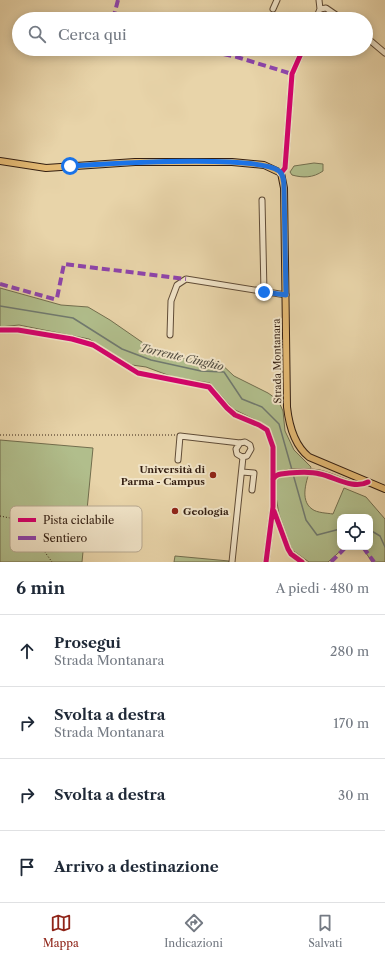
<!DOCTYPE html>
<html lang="it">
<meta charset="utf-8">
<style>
body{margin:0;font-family:"Libre Caslon Text",serif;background:#f6f6f7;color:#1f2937}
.controls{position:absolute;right:12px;bottom:12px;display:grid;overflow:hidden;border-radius:8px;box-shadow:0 2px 10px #0003}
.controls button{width:36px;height:36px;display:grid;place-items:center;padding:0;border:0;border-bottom:1px solid #e0e1e3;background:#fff;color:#1f2937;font:20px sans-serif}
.stop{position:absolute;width:12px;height:12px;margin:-9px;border:3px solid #1a73e8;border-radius:50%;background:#fff}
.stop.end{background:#1a73e8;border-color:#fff;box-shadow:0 1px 4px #0008}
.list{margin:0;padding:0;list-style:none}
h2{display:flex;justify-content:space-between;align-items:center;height:52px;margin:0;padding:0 16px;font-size:17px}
h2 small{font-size:13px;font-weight:400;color:#747a83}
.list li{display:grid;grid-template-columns:26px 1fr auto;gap:12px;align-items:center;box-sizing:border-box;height:72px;padding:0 16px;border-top:1px solid #e0e1e3}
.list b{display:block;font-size:15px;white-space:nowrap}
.list p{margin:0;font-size:13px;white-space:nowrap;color:#747a83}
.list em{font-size:13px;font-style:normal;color:#747a83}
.icon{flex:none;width:22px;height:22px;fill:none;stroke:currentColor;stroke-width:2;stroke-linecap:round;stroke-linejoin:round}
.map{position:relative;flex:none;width:385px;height:562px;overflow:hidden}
.search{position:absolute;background:#fff;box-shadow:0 2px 10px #0003;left:12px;right:12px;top:12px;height:44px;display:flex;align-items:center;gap:10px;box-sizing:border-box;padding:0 14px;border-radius:22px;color:#747a83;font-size:15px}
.sheet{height:340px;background:#fff}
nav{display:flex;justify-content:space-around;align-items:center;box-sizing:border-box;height:56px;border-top:1px solid #e0e1e3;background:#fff;font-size:11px;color:#747a83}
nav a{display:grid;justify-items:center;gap:2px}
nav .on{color:#8f2418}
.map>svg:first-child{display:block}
.green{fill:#b1be8c;stroke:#726e4e}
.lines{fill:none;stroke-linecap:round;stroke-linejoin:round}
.stream{stroke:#707a70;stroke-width:1.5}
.minor-casing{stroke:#604c37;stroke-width:7}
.major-casing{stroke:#331e11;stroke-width:8}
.path{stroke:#331e11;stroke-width:1;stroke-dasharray:1 2;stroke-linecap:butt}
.minor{stroke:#f0e3c7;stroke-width:5}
.major{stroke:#e4ba74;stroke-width:6}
.quiet{stroke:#8e44ad;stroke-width:4;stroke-dasharray:8 4;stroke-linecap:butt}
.cycleway-casing{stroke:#f0e3c7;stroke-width:8}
.cycleway{stroke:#d6006c;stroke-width:5}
.route{stroke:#1a73e8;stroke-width:5}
.poi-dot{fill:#8f2418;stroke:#f0e3c7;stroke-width:1.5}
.labels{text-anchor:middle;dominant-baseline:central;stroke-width:4;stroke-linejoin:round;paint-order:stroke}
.street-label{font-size:10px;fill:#331e11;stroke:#f0e3c7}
.poi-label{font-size:10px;font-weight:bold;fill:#331e11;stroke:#f0e3c7;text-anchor:end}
.water-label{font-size:11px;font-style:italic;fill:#514c40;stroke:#f0e3c7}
.key{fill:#f0e3c7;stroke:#b7a890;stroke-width:1}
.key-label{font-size:11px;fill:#331e11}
</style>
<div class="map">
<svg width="385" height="562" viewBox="0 0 385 562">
<rect width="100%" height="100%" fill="#e8d4a9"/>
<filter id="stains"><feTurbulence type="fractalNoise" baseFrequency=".005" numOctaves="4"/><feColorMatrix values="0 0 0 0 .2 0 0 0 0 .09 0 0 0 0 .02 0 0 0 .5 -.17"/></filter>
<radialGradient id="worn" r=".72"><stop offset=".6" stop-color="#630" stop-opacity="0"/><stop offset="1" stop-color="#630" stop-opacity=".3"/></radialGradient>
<path class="green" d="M314 163 323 164V171C313 178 303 178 292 175L290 172 294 166Z
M0 288 61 305 88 307 110 320 162 356 219 362 234 376 268 393 278 400 283 411 285 431 294 450 311 467C307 479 299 500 312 509 317 513 327 513 333 514L344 488 366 497 385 519V562H372L362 547H370V517H340V547H345L328 562H309L292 550 279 514 275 491 276 447 272 434 264 424 233 409 210 383 173 377 146 367 132 365 89 339 19 325 0 327Z
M0 440 93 448 82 562H0Z
M175 556 229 561 228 562H174Z"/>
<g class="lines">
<path class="stream" d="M0 306 73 318 122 349 151 360 201 371 224 372 242 399 262 407 279 424 292 470
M293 474 306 520 317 535 340 529
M370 530 380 536 385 547"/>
<defs>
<path id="minor" d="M319 0 320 9
M273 9 277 0
M316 19 320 9 326 8 342 19
M366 37 385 53
M281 173 285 168 292 74 303 49
M262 200 264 292
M170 335 171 301 177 285 186 279 286 295
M178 460 180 436 240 443 245 442 250 445 251 449 247 456 242 457 237 454 236 449 240 443
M242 472 254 473 252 490
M232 562 243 457
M266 562 273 507V479L275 476C288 471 306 471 319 473 335 476 353 490 368 482"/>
<path id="major" d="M0 161 46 168 135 162H232L264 165 281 173 284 188 287 407C289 425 294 445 309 457L385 489"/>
</defs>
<use href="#minor" class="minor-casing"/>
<use href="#major" class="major-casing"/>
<path class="path" d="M0 435H175
M0 516 15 519 29 536 37 541 52 562"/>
<use href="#minor" class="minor"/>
<use href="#major" class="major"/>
<path class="quiet" d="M113 19 118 0
M200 49 237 57 292 74
M0 284 54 299 57 298 64 264 186 279
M363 547 374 562
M331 562 346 547"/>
<defs>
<path id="cycleway" d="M281 173 285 168 292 74 303 49
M0 330H18L72 339 93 345 138 373 209 387 227 408 235 415 259 425 267 430 273 447V507L266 562
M273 479C277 473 282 474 289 473 299 472 310 471 320 474 335 477 353 490 368 482
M274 511 288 549 291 554 302 562"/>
</defs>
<use href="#cycleway" class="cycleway-casing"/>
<use href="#cycleway" class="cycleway"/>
</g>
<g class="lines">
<path class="route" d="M70 166C106 164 255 154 279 171 284 175 284 182 284 188L286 295 264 292"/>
</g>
<g class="poi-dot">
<circle cx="213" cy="475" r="4"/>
<circle cx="175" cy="511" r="4"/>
</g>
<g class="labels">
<g class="street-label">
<text transform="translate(277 361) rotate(-91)">Strada Montanara</text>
</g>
<g class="poi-label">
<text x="205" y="469">Università di<tspan x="205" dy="12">Parma - Campus</tspan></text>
<text x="183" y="511" text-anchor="start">Geologia</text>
</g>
<g class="water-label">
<text transform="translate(182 357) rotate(13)">Torrente Cinghio</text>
</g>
</g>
<rect x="10" y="506" width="132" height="46" rx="6" class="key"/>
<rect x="18" y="518" width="18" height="4" fill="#d6006c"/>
<rect x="18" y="536" width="18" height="4" fill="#8e44ad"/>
<g class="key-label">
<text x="43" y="524">Pista ciclabile</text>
<text x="43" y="542">Sentiero</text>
</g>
<rect width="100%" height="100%" filter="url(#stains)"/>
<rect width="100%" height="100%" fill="url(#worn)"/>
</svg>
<div class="controls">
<button><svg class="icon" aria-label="locate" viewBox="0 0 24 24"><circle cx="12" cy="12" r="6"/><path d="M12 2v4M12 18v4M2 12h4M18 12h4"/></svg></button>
</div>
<div class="stop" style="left:70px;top:166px"></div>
<div class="stop end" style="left:264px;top:292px"></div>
<div class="search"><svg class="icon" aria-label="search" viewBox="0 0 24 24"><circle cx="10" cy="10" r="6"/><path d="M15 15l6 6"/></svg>Cerca qui</div>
</div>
<section class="sheet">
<h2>6 min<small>A piedi · 480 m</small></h2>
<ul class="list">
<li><svg class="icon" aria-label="ahead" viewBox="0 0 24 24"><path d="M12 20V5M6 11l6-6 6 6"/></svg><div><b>Prosegui</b><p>Strada Montanara</p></div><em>280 m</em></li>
<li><svg class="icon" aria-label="right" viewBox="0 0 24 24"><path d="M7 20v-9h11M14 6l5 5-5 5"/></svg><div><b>Svolta a destra</b><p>Strada Montanara</p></div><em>170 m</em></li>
<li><svg class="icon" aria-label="right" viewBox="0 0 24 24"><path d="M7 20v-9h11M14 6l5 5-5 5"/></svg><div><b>Svolta a destra</b></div><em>30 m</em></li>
<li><svg class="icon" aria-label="arrive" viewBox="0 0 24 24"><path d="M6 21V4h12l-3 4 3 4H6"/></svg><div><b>Arrivo a destinazione</b></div></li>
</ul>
</section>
<nav>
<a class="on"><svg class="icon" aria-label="map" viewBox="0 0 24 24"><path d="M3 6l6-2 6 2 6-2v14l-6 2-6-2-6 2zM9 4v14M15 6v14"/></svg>Mappa</a>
<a><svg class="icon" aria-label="directions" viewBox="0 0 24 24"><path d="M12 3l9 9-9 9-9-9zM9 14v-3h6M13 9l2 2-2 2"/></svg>Indicazioni</a>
<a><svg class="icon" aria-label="saved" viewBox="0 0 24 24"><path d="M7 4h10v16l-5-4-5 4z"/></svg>Salvati</a>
</nav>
